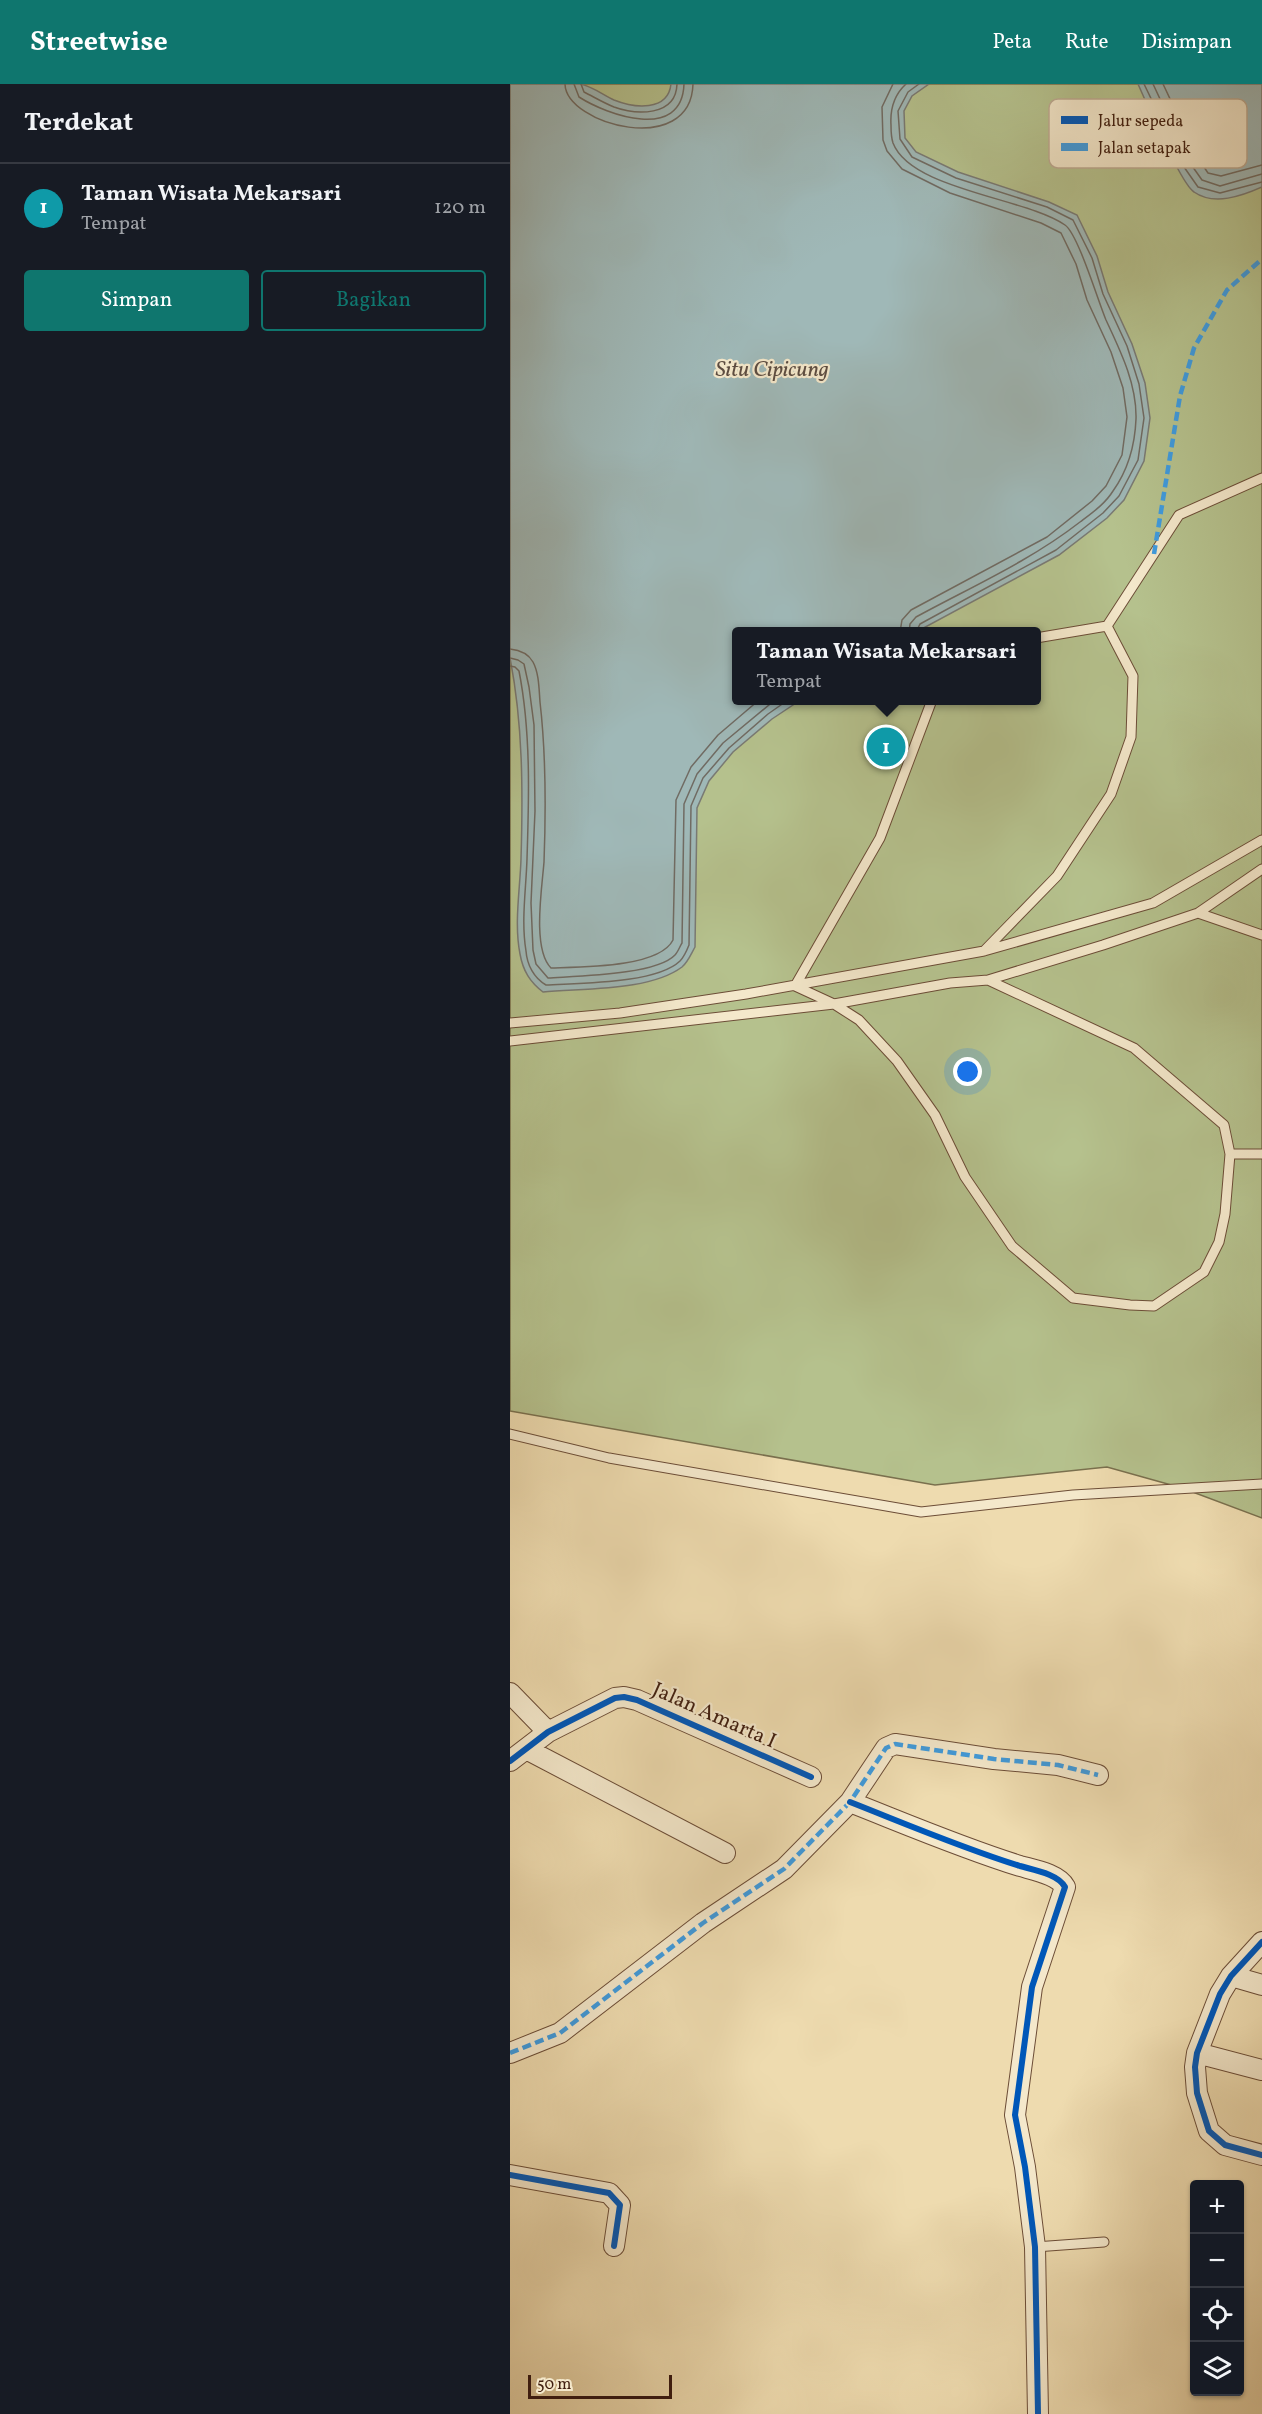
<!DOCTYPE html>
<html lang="id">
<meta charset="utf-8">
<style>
body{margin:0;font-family:Vollkorn,serif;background:#20242c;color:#f1f3f6}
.controls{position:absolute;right:18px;bottom:18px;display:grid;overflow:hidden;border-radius:6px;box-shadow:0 2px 4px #0004}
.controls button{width:54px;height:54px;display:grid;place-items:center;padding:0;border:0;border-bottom:2px solid #363941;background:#171b24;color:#f1f3f6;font:30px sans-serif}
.scale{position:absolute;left:18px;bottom:15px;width:144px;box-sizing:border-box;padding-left:6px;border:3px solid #401e0f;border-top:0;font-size:16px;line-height:21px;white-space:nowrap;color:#401e0f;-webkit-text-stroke:4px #f4e8cb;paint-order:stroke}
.you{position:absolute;left:458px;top:988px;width:21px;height:21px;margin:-15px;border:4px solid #fff;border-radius:50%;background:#1a73e8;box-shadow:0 0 0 9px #1a73e833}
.badge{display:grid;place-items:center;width:39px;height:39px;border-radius:50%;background:#0f766e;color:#fff;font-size:20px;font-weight:700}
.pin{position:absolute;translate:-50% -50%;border:3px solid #fff;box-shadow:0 2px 6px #0006}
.popup{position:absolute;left:222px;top:543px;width:309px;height:78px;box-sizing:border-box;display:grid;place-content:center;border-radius:6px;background:#171b24;filter:drop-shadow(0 2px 4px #0005);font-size:20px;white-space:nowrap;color:#9ea1a6}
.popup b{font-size:22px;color:#f1f3f6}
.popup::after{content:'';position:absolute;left:50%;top:100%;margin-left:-12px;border:12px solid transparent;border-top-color:#171b24}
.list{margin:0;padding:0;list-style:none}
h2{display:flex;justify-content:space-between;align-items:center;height:78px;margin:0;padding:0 24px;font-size:26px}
h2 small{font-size:20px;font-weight:400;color:#9ea1a6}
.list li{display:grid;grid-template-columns:39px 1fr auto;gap:18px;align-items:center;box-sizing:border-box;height:90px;padding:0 24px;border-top:2px solid #363941}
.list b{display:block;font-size:22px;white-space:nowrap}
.list p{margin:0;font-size:20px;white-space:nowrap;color:#9ea1a6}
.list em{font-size:20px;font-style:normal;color:#9ea1a6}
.actions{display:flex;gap:12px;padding:18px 24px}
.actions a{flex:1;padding:14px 0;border:2px solid #0f766e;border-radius:6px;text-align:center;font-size:21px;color:#0f766e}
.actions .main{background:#0f766e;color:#fff}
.icon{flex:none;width:33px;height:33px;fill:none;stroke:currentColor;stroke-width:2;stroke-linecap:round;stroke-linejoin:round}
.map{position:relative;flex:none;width:752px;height:2330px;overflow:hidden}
header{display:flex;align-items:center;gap:36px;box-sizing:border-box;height:84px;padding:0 30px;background:#0f766e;color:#fff}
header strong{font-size:28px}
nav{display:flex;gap:33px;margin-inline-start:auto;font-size:21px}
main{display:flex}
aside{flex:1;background:#171b24}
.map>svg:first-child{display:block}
.green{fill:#b5c18d;stroke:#7a704e;stroke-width:1.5;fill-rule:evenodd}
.water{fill:#9fb8b7;stroke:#797a74;stroke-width:1.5}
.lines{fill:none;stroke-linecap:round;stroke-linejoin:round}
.shore{stroke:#706b63;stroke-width:1.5}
.service-casing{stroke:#6c4d37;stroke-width:11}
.minor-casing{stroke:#6c4d37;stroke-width:22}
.service{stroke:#f4e8cb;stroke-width:9}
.minor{stroke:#f4e8cb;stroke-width:20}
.quiet{stroke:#3f9bde;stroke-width:4.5;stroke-dasharray:9 4.5;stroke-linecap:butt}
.cycleway-casing{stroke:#f4e8cb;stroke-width:10}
.cycleway{stroke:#0057b8;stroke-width:6}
.labels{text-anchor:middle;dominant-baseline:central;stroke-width:4.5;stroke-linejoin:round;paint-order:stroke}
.street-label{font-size:21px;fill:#401e0f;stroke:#f4e8cb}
.water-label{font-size:22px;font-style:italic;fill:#5c4c41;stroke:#f4e8cb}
.key{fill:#f4e8cb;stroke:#beab93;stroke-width:1.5}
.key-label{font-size:16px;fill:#401e0f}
</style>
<header>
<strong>Streetwise</strong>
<nav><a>Peta</a><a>Rute</a><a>Disimpan</a></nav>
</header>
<main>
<aside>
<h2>Terdekat<small></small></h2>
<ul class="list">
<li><span class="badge" style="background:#0f9aa8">1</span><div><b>Taman Wisata Mekarsari</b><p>Tempat</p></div><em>120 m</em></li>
</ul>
<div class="actions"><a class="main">Simpan</a><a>Bagikan</a></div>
</aside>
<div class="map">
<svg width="752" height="2330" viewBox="0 0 752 2330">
<rect width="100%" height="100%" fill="#eedbaf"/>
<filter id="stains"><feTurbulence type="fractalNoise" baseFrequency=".00333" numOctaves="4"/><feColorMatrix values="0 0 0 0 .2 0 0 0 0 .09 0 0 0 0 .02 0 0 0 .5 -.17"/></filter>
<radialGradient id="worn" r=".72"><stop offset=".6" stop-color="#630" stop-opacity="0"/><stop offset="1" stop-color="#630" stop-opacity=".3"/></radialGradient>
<path class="green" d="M0 0H752V1434L672 1404 597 1383 425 1401 0 1327ZM226 548H526V616H226Z"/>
<path class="water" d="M0 0C23 0 48 0 70 0 82 2 93 11 104 16 124 24 158 28 161 0H419L402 12 394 27 395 54 406 68 448 88 539 118 567 131 587 172 598 208 622 260 635 299 640 334 634 377 614 416 597 434 549 471 408 547 226 548V616L289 617 262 635 223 668 199 697 187 724 185 863C181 870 178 878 172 883 140 907 74 904 33 908 20 898 13 887 10 870 4 839 10 806 11 775 13 708 13 640 0 574Z
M628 0H752V103C732 112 704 122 684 108 670 99 637 20 628 0Z"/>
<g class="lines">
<path class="shore" d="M55 0C56 41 181 74 183 0
M64 0 69 13C97 31 172 58 174 0
M71 0 74 8C84 13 94 19 104 23 126 31 166 33 167 0
M383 0 372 23 373 56 377 67 392 85 440 109 531 139 551 149 566 180 577 216 601 268 613 304 617 333 612 371 596 402 582 417 537 453 401 526 392 536 390 548
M396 0C384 11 380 25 381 41 381 46 381 53 383 59 401 106 517 114 555 141 568 150 588 217 596 236 610 266 627 300 626 335 625 360 618 386 603 407 595 420 582 429 570 438 520 477 461 503 406 533L400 540 399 548
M634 0 674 83 688 103 710 109 752 98
M643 0 680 79 692 96 710 102 752 90
M653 0 688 74 698 89 711 92 752 81
M406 548 410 540 546 466 593 429 609 412 628 376 634 334 629 300 617 262 593 210 582 174 563 136 537 123 446 94 402 73 390 55 388 27 398 8 409 0
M0 565C9 566 18 569 23 578 29 589 29 605 30 618 36 670 36 725 34 778 32 804 22 865 41 884 70 883 149 884 163 856L166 716 181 683 208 651 249 616
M0 574 8 576 14 580 19 603 24 641 25 727 21 819 23 866 26 880 38 894C67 892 146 891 165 871 168 868 170 862 172 859L174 720 187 690 213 659 265 616
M0 582 5 583 9 587C21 648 19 714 17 775 16 806 11 837 16 867 17 881 24 894 36 901 68 899 146 900 170 877 174 873 177 866 179 861L181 722 193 694 219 664 258 630 278 616"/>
<defs>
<path id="service" d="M526 554 597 542
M422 616 370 754 285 902 324 920 349 936 387 977 425 1031 455 1093 502 1162 563 1214 620 1221 644 1222 694 1188 709 1158 715 1130 720 1070 714 1041 624 964 478 896
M688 829 752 851
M474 867 547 792 601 710 621 653 623 592 597 542 669 431 752 394
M0 939 110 929 236 910 474 867 643 819 752 756
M0 957 324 920 440 899 478 896 593 861 688 829 752 785
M720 1070H752
M0 1350 99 1374 411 1428 563 1411 752 1400
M525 2163 594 2158"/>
<path id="minor" d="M0 1609 38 1648
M16 1665 215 1769
M0 1677 38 1648 105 1614 114 1613 127 1616 301 1693
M340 1718C396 1740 452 1764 510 1782 524 1786 548 1790 555 1803L522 1903 505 2031 515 2083 525 2163 528 2330
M752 1858 721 1892 710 1910 687 1969 685 1983 687 2009 699 2047 715 2061 752 2071
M721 1892 752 1901
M0 1969 50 1949 193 1839 274 1785 340 1718 376 1664 385 1660 484 1675 548 1681 588 1691
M687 1969 752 1986
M0 2091 99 2109 110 2121 104 2162"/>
</defs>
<use href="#service" class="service-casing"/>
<use href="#minor" class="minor-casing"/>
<use href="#service" class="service"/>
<use href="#minor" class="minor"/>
<path class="quiet" d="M644 470 670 312 684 264 717 206 752 175
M0 1969 50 1949 193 1839 274 1785 340 1718 376 1664 385 1660 484 1675 548 1681 588 1691"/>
<defs>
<path id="cycleway" d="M0 1677 38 1648 105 1614 114 1613 127 1616 301 1693
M340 1718C396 1740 452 1764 510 1782 524 1786 548 1790 555 1803L522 1903 505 2031 515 2083 525 2163 528 2330
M752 1858 721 1892 710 1910 687 1969 685 1983 687 2009 699 2047 715 2061 752 2071
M0 2091 99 2109 110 2121 104 2162"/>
</defs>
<use href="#cycleway" class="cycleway-casing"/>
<use href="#cycleway" class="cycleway"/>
</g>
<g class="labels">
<g class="street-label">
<text transform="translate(204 1632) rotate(24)">Jalan Amarta I</text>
</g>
<g class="water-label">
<text x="262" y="286">Situ Cipicung</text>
</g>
</g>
<rect x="539" y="15" width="198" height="69" rx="9" class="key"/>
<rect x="551" y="32" width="27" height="8" fill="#0057b8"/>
<rect x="551" y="59" width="27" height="8" fill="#3f9bde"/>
<g class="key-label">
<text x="588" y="42">Jalur sepeda</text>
<text x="588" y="69">Jalan setapak</text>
</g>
<rect width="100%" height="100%" filter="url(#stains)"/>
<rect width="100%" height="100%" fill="url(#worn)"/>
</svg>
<div class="controls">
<button>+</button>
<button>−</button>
<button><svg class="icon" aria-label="locate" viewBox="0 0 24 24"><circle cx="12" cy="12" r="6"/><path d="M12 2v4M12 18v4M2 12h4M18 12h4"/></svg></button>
<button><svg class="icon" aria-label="layers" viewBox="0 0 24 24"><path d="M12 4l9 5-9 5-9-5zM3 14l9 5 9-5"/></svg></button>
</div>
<div class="scale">50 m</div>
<div class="you"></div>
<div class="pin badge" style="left:376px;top:663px;background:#0f9aa8">1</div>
<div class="popup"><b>Taman Wisata Mekarsari</b>Tempat</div>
</div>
</main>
